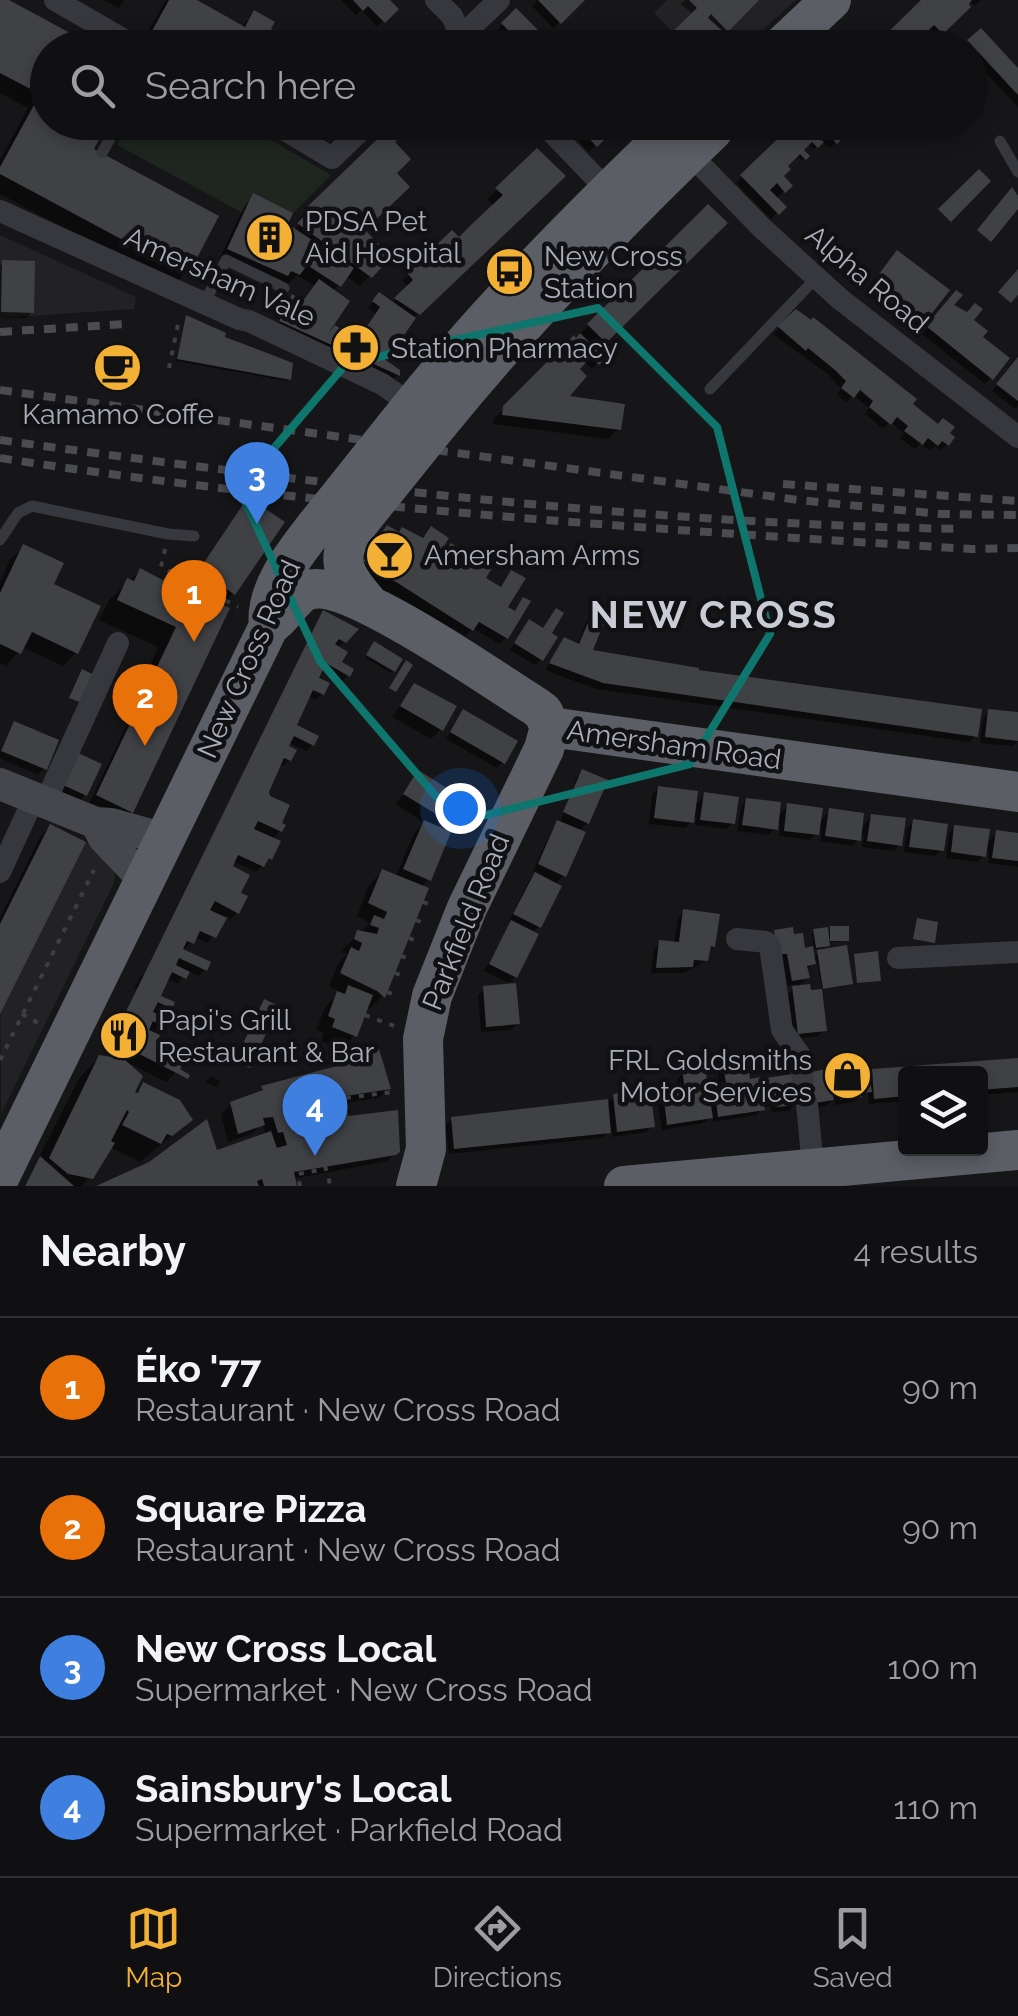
<!DOCTYPE html>
<meta charset="utf-8">
<style>
body{margin:0;font-family:Raleway,sans-serif;background:#19191b;color:#f1f3f6}
.controls{position:absolute;right:30px;bottom:30px;display:grid;overflow:hidden;border-radius:10px;box-shadow:0 5px 15px #0003}
.controls button{width:90px;height:90px;display:grid;place-items:center;padding:0;border:0;border-bottom:2px solid #303032;background:#101012;color:#f1f3f6;font:50px sans-serif}
.you{position:absolute;left:460px;top:808px;width:35px;height:35px;margin:-25px;border:8px solid #fff;border-radius:50%;background:#1a73e8;box-shadow:0 0 0 15px #1a73e833}
.badge{display:grid;place-items:center;width:65px;height:65px;border-radius:50%;background:#f2b134;color:#fff;font-size:32px;font-weight:700}
.pin{position:absolute;translate:-50% -82px;filter:drop-shadow(0 2px 5px #0008)}
.pin::after{content:'';position:absolute;top:52px;width:35px;height:30px;background:inherit;clip-path:polygon(0 0,100% 0,50% 100%)}
.list{margin:0;padding:0;list-style:none}
h2{display:flex;justify-content:space-between;align-items:center;height:130px;margin:0;padding:0 40px;font-size:42px}
h2 small{font-size:32px;font-weight:400;color:#9c9d9f}
.list li{display:grid;grid-template-columns:65px 1fr auto;gap:30px;align-items:center;box-sizing:border-box;height:140px;padding:0 40px;border-top:2px solid #303032}
.list b{display:block;font-size:38px;white-space:nowrap}
.list p{margin:0;font-size:32px;white-space:nowrap;color:#9c9d9f}
.list em{font-size:32px;font-style:normal;color:#9c9d9f}
.icon{flex:none;width:55px;height:55px;fill:none;stroke:currentColor;stroke-width:2;stroke-linecap:round;stroke-linejoin:round}
.map{position:relative;flex:none;width:1018px;height:1186px;overflow:hidden}
.search{position:absolute;background:#101012;box-shadow:0 5px 15px #0003;left:30px;right:30px;top:30px;height:110px;display:flex;align-items:center;gap:25px;box-sizing:border-box;padding:0 35px;border-radius:55px;color:#9c9d9f;font-size:38px}
.sheet{height:690px;background:#101012}
nav{display:flex;justify-content:space-around;align-items:center;box-sizing:border-box;height:140px;border-top:2px solid #303032;background:#101012;font-size:28px;color:#9c9d9f}
nav a{display:grid;justify-items:center;gap:5px}
nav .on{color:#f2b134}
.map>svg:first-child{display:block}
.built{fill:#222225}
.green{fill:#1e261f}
.shadow{fill:#0007}
.building{fill:#404145}
.lines{fill:none;stroke-linecap:round;stroke-linejoin:round}
.path{stroke:#3d3f44;stroke-width:4;stroke-dasharray:5 8;stroke-linecap:butt}
.service{stroke:#37383d;stroke-width:11}
.minor{stroke:#37383d;stroke-width:22}
.secondary{stroke:#45474d;stroke-width:32}
.trunk{stroke:#5b5e65;stroke-width:40}
.rail{stroke:#4a4c52;stroke-width:8;stroke-dasharray:12 10;stroke-linecap:butt}
.trunk-bridge{stroke:#5b5e65;stroke-width:40}
.marked{fill:none;stroke:#0f766e;stroke-width:8;stroke-linejoin:round}
.labels{text-anchor:middle;dominant-baseline:central;stroke-width:9;stroke-linejoin:round;paint-order:stroke}
.poi-label{font-size:28px;fill:#a8adb8;stroke:#111113;text-anchor:start}
.street-label{font-size:28px;fill:#a8adb8;stroke:#111113}
.district-label{font-size:38px;font-weight:bold;letter-spacing:2.5px;fill:#c9ccd4;stroke:#111113}
</style>
<div class="map">
<svg width="1018" height="1186" viewBox="0 0 1018 1186">
<rect width="100%" height="100%" fill="#161618"/>
<path class="built" d="M667 0H796L744 47H687L654 13Z
M0 235 136 297 134 309 0 318Z
M50 824 103 851 115 873 114 883 1 1114 0 924Z"/>
<path class="green" d="M129 123H242L331 175 293 213 253 194 243 213 117 145Z"/>
<path class="shadow" d="M0 0H4L48 48V122L186 273 172 286 0 194V160L28 108 0 93Z
M103 0H124L119 8Z
M166 0H196L240 28 255 13 268 30 296 48H145L140 45Z
M341 0H387L395 9 377 27 361 10 356 15Z
M538 0H582L553 28 532 6Z
M685 0H758L720 36 681 4Z
M925 0H981L974 6 969 0 968 7 935 38 926 29Z
M516 11 552 48H514L497 30Z
M981 31 1018 72V107L970 56V48H963Z
M398 122 392 142 394 173 361 230 388 257 360 286 346 276 332 292V325L356 343 376 314 368 308 373 302 379 295 391 304 409 287 402 281 452 233 459 241 494 206 487 199 537 152 563 176 412 319 382 361 398 375 388 384 275 328 287 303 293 297 303 304 315 286 297 275 288 284 280 280 276 284 219 260 244 206 254 197 293 231 299 225 296 222Z
M447 122H483V123L465 141Z
M561 122H619L589 152Z
M798 122 827 125 840 138 830 148 822 141 814 149 808 143 801 150 806 156 802 160 797 155 785 166 781 176 790 186 775 199 783 207 771 219 736 183Z
M708 207 724 223 595 351 602 358 592 369 584 361 565 398 618 429 608 439 493 424 494 419 511 402Z
M892 259 920 324 914 331 866 294Z
M3 263 32 312 26 318H0V266Z
M950 299V306L971 320 979 337 991 378 985 384 922 334Z
M796 312 909 404 947 444 941 450 935 446 930 451 921 443 915 449 900 438 904 433 890 422 883 429 865 414 869 408 853 395 846 402 837 395 841 389 829 375 773 334Z
M186 318 222 339 289 379 286 381 176 361Z
M1018 359V406L1015 409 992 391Z
M249 500 233 593 224 603 191 580Z
M388 528 398 535 420 540 431 529 439 549 477 588 499 589 512 573 505 608 513 613 524 600 528 602 506 638 499 644 473 628 465 636 451 627 447 631 355 572Z
M24 547 76 653 63 666 22 647 6 666 0 663V582L10 560Z
M140 571 198 601 131 812 121 822 88 806 151 674 147 672 158 647 99 620 109 600Z
M556 611 541 659 535 665 510 650 529 622 542 630Z
M323 613 355 630 338 648 339 663 348 675 342 681 320 669 316 679 322 694 316 700 308 696 294 726 312 745 306 751 288 742 289 760 283 766 278 764 266 792 280 831 271 840 262 866 256 872 232 861 229 867 238 894 237 912 231 919 225 915 208 943 195 937 183 951 205 970 198 976 187 970 178 984 167 978 158 997 170 1008 160 1017 162 1025 153 1034 154 1043 176 1072 166 1082 125 1061 130 1099 144 1085 190 1120 140 1162 110 1147 82 1186H24L80 1077 100 1057 123 1060 104 1051 111 1037 117 1036 140 989 134 988 141 975 147 974 151 965 172 975Z
M592 616 590 652 976 736 969 742 596 689 545 670 564 640 577 646 586 622Z
M372 646 393 671 391 673 365 658Z
M414 686 441 729 431 739 392 717Z
M989 711 1018 714V741L1013 746 980 743 983 718Z
M463 713 503 762 497 768 446 739Z
M15 724 45 768 38 775 0 758V750Z
M72 762 85 795 79 801 58 792Z
M583 772 587 822 578 832 564 875 555 885 538 927 532 933 515 977 509 983 484 971 512 923 509 921 529 881 538 873 533 871 552 829 561 820 576 778Z
M419 773 457 797 435 827 429 879 421 887 425 889 382 996 370 1009 366 1006 355 1035 341 1049 321 1041 324 1033 316 1030 325 1007 340 992 329 986 338 964 347 954 342 952 345 947 370 923 357 916 369 885 382 872 396 877 414 833 424 823 396 804Z
M658 788 693 807 705 795 733 823 727 829 695 825 696 817 685 828 649 824 652 795Z
M747 800 777 817 788 806 818 823 830 811 860 828 872 817 900 845 894 851 862 847 864 834 852 846 820 841 822 828 810 840 779 836 780 823 769 835 737 831 741 807Z
M914 822 942 850 935 856 904 852 907 828Z
M50 827 0 1008V918L40 837Z
M955 827 985 845 997 833 1018 836V867L988 863 989 850 978 862 946 858 949 834Z
M684 912 712 946 706 960 685 973H651L654 949 660 943 674 944 678 918Z
M831 929 847 940 827 943 820 952 845 986 822 990 817 960 807 970V977L796 988 824 1030 818 1036 793 1039 787 995 798 984 786 986 769 939 775 932 813 958 823 948 814 949 812 933 826 934Z
M484 989 517 1024 511 1030 481 1032 478 995Z
M723 1057 748 1082 760 1087 767 1080 795 1104 789 1111 772 1112 770 1106 763 1107 756 1115 713 1122 712 1116 704 1123 662 1130 657 1101 664 1094 679 1092 677 1079 684 1073 707 1095 720 1087 716 1063Z
M352 1059 388 1088 378 1098 344 1103 346 1119 398 1151 387 1161 293 1179 294 1186H102L266 1135 262 1124 252 1134 228 1142 221 1114 231 1104 255 1096 263 1088 344 1067Z
M1018 1060V1092L980 1095V1074H906V1101L869 1104 868 1092 853 1102 835 1105 834 1100 825 1106 809 1108 806 1081 857 1075 867 1078 873 1072Z
M211 1076 220 1081 216 1087 206 1082Z
M614 1096 652 1126 646 1132 612 1137 611 1130 602 1138 449 1154 445 1126 452 1119 608 1102Z"/>
<path class="building" d="M0 0H9L98 48H48V122H108L94 149 219 216 188 275 0 174V167L40 94 0 73Z
M169 0H197L245 27 254 10 275 22 271 29 304 48H181L152 31Z
M353 0H390L399 9 385 23 368 6 363 11Z
M538 0H585L561 24Z
M689 0H759L728 32 711 14 708 18 725 33 710 48H656L697 8Z
M921 0H972L969 4 971 7 943 34 934 25 910 48H872Z
M516 8 556 48H526L501 23Z
M981 28 1018 68V95L967 40Z
M395 122H406L411 127 395 142 411 159 397 173 410 187 365 230 391 257 372 278 297 223 307 213 304 210Z
M573 122H622L597 147Z
M795 122H833L831 125 843 138 837 144 825 131 818 137 824 142 818 148 812 142 804 150 810 156 806 160 800 154 788 166 791 169 784 176 793 186 785 193 777 183 770 190 787 207 779 215 740 175Z
M537 148 566 176 420 315 394 298 413 280 407 273 452 230 459 237 474 222 503 195 495 188Z
M979 169 991 181 951 222 938 209Z
M1012 187 1018 196V209L991 242 977 230Z
M253 193 293 213 288 224 354 268 341 287 307 265 300 275 291 271 288 276 227 249Z
M708 204 728 223 606 343 587 324Z
M897 250 950 290 922 326 870 286Z
M2 260 35 261 34 313 1 312Z
M1018 269V295L1011 303 998 292Z
M319 279 350 301 328 334 335 325 400 370V376L279 321 292 294 303 301Z
M956 290 963 295 954 305 967 312 975 303 983 309 974 320 988 331 983 337 1010 358 993 380 926 326Z
M379 292 416 318 388 358 359 338 380 307 372 301Z
M796 309 811 320 813 317 917 399 913 404 938 424 943 418 955 427 950 433 955 437 949 446 942 441 938 446 928 438 923 445 904 431 908 426 897 417 891 425 869 407 873 401 860 390 854 398 841 388 846 381 835 370 808 348 806 351 777 326Z
M186 315 226 333 225 337 293 363 291 380 177 359Z
M580 333 606 358 599 365 591 357 580 369 587 376 570 396 625 404 621 430 502 415 503 406 574 335 576 338Z
M1018 357V401L996 384Z
M248 497 285 522 235 595 199 570Z
M387 525 399 532 402 527 423 538 431 526 449 538 443 548 446 550 451 543 476 559 482 550 497 560 486 578 501 587 511 570 526 578 508 607 515 611 523 597 531 601 508 639 479 622 473 631 363 561Z
M23 544 64 563 54 584 101 606 78 654 32 632 21 654 0 644V593Z
M140 568 199 599 201 594 230 608 133 813 96 795 176 627 117 600 127 578 134 581Z
M556 608 564 613 552 633 558 637 543 661 514 643 529 619 543 628Z
M323 610 359 629 346 643 339 639 335 644 348 652 342 662 354 669 350 677 326 663 319 678 330 683 324 695 313 690 297 725 319 736 314 746 294 736 289 746 297 750 291 761 284 758 269 792 270 796 290 805 282 823 286 825 282 832 258 821 254 829 281 841 272 860 269 858 264 867 238 855 233 866 250 875 241 893 248 896 239 914 215 901 210 910 227 918 216 938 200 931 194 944 187 941 183 949 211 962 207 971 179 958 176 965 190 972 186 979 172 972 161 996 175 1002 172 1009 158 1002 153 1012 168 1018 164 1027 153 1021 149 1030 160 1035 157 1042 171 1049 168 1054 184 1063 180 1069 190 1075 188 1079 112 1040Z
M592 613 606 618 593 650 699 668V670L982 709 978 737 603 683 549 663 564 637 579 644Z
M374 641 403 659 395 672 366 655Z
M406 660 413 665 396 692 389 688Z
M82 669 94 675 82 703 69 698Z
M414 683 457 706 443 731 400 706Z
M463 709 518 741 505 764 450 732Z
M988 709 1018 712V741L985 737Z
M14 721 59 740 47 770 1 751Z
M78 753 102 764 87 796 63 785Z
M582 769 608 780 589 824 563 812Z
M418 770 461 797 446 820 403 794Z
M658 786 698 791 694 823 654 818Z
M704 792 739 797 735 824 700 820Z
M746 798 781 802 778 830 742 825Z
M787 803 823 808 819 835 784 831Z
M829 808 864 813 861 841 825 836Z
M871 814 906 818 902 846 867 841Z
M913 819 948 824 944 851 909 847Z
M424 820 451 832 431 881 403 869Z
M557 820 586 832 566 877 538 864Z
M50 824 86 842 0 1014V924Z
M954 825 990 829 986 857 951 852Z
M996 830 1018 833V861L992 858Z
M382 869 429 888 385 998 377 991 340 973 351 947 359 951 362 943 354 939 357 930 377 934 379 928 370 925 374 915 384 919 387 912 368 903Z
M535 872 562 886 541 928 513 914Z
M683 909 720 914 715 947 711 946 708 961 694 960 693 967 656 968 659 940 679 942Z
M917 918 938 922 935 943 913 939Z
M511 920 539 934 517 978 489 964Z
M830 926H849V941H830Z
M793 927 794 934 803 933 805 948 813 946 816 964 807 966 810 978 792 981 787 954H777L774 930Z
M828 927 830 946 816 948 813 929Z
M847 945 853 984 823 989 817 950Z
M878 951 881 981 857 983 854 954Z
M516 983 520 1024 486 1027 483 986Z
M810 984 811 990 822 989 827 1031 798 1034 792 986Z
M348 985 373 995 357 1037 332 1027 335 1019 328 1016 337 991 345 994Z
M264 999 279 1006 250 1068 235 1061Z
M379 1049 391 1089 346 1096 348 1116 398 1110 400 1152 396 1155 294 1172 297 1186H264L262 1179 257 1181 259 1186H96L149 1162 207 1119 217 1150 271 1131 277 1148 287 1145 283 1132 278 1133 273 1117 263 1118 265 1125 238 1134 230 1102 263 1090 261 1086 352 1062 351 1057 359 1055 358 1053Z
M747 1051 750 1079 761 1077 765 1110 718 1117 714 1085 726 1083 721 1054Z
M99 1055 124 1059 143 1076 135 1092 138 1093 143 1082 180 1100 193 1120 172 1136 167 1134 161 1144 122 1125 129 1112 127 1110 111 1141 115 1143 93 1179 68 1174 49 1158Z
M1018 1058V1087L980 1090V1074H906V1096L874 1099 872 1069Z
M858 1063 859 1072 868 1070 872 1092 862 1093V1097L840 1100V1095L833 1096 834 1100 815 1103 811 1072Z
M705 1067 713 1118 667 1125 663 1092 685 1089 682 1070Z
M793 1074 798 1105 777 1107 776 1101 769 1102 766 1078Z
M650 1088 655 1127 617 1132 613 1094Z
M608 1099 611 1133 454 1149 451 1117Z
M40 1156 74 1186H25Z"/>
<g class="lines">
<path class="path" d="M169 368 179 319
M165 549 161 567 238 607
M423 902 428 904
M416 920 421 922
M409 938 414 940
M401 956 407 958
M395 973 400 975
M387 992 392 994
M22 1014 40 1024
M365 1015 394 1026
M0 1060 94 870
M346 1098 393 1092
M325 1166 330 1184
M300 1186 298 1174 326 1169"/>
<path class="service" d="M1000 141 1018 172
M102 153 119 122
M204 304 226 260 284 288
M710 389 816 278
M0 540 18 513 32 506 168 534 194 536"/>
<path class="minor" d="M55 0 138 48
M436 0 452 16 461 37 469 45
M449 48 499 0
M272 122 332 158 369 122
M542 122 616 199
M689 153 762 228 840 299 1018 437
M0 211 239 319 249 321 382 384 412 405
M45 803 118 643
M0 872 34 798
M737 939 766 942 770 946 782 1030 799 1054 803 1079
M898 958 1018 952
M807 1104 813 1168"/>
<path class="secondary" d="M0 784 96 823 111 824 164 839
M96 823 104 838 144 880"/>
<path class="trunk" d="M780 48 831 0
M439 423C524 319 616 223 713 130V122
M395 427C481 317 579 219 680 122
M357 525C333 558 343 574 367 602
M269 626C285 616 293 595 308 590 349 577 494 681 535 706L543 712 550 727
M550 727 1018 792
M0 1176 269 626C264 591 295 553 316 526
M416 1186 426 1149 423 1039 432 996 467 908 544 749 550 727
M624 1186 1018 1150"/>
<path class="rail" d="M0 332 126 324
M0 390 798 500 941 514 1018 515
M0 440C318 484 641 524 963 529
M0 458C322 508 646 529 971 549L1018 548
M783 484 1018 501"/>
<path class="trunk-bridge" d="M357 525 439 423
M316 526 395 427"/>
</g>
<path class="marked" d="M598 308 717 427 770 634 690 764 458 822 320 661 239 489 346 364Z"/>
<defs>
<symbol id="building-disc" viewBox="-11 -11 22 22"><circle r="9.5" fill="#f2b134" stroke="#111113"/><path d="M-4-6H4V6H1V3H-1V6H-4ZM-2.5-4.3h1.7v1.8h-1.7ZM.8-4.3h1.7v1.8H.8ZM-2.5-1h1.7V.8h-1.7ZM.8-1h1.7V.8H.8Z" fill="#111"/></symbol>
<symbol id="bus-disc" viewBox="-11 -11 22 22"><circle r="9.5" fill="#f2b134" stroke="#111113"/><path d="M-5-6H5V4H4V6H2V4H-2V6H-4V4H-5ZM-3.5-4V0h7V-4ZM-3.5 1.2v1.5H-2V1.2ZM2 1.2v1.5H3.5V1.2Z" fill="#111"/></symbol>
<symbol id="pharmacy-disc" viewBox="-11 -11 22 22"><circle r="9.5" fill="#f2b134" stroke="#111113"/><path d="M-2-6h4v4h4v4h-4v4h-4v-4h-4v-4h4Z" fill="#111"/></symbol>
<symbol id="cafe-disc" viewBox="-11 -11 22 22"><circle r="9.5" fill="#f2b134" stroke="#111113"/><path d="M-5.5-4.5H6V0H3Q3 3.5 0 3.5H-2.5Q-5.5 3.5-5.5 0ZM3-3.2v2h1.7v-2ZM-6 4.5H4V6H-6Z" fill="#111"/></symbol>
<symbol id="bar-disc" viewBox="-11 -11 22 22"><circle r="9.5" fill="#f2b134" stroke="#111113"/><path d="M-6-5H6L.8 .8V4.5H3.5V6h-7V4.5H-.8V.8Z" fill="#111"/></symbol>
<symbol id="restaurant-disc" viewBox="-11 -11 22 22"><circle r="9.5" fill="#f2b134" stroke="#111113"/><path d="M-5-6h1v4h1v-4h1v4h1v-4h1v5L-1.5 .5V6h-2V.5L-5-1ZM5-6V6H3V1.5H1.5Q1.5-4 5-6Z" fill="#111"/></symbol>
<symbol id="shop-disc" viewBox="-11 -11 22 22"><circle r="9.5" fill="#f2b134" stroke="#111113"/><path d="M-5-2.5h2.3a2.7 3.5 0 0 1 5.4 0H5L5.5 6h-11ZM-1.5-2.5h3a1.5 2.3 0 0 0-3 0Z" fill="#111"/></symbol>
</defs>
<g fill-rule="evenodd">
<use href="#building-disc" x="242" y="210" width="55" height="55"/>
<use href="#bus-disc" x="482" y="244" width="55" height="55"/>
<use href="#pharmacy-disc" x="328" y="320" width="55" height="55"/>
<use href="#cafe-disc" x="90" y="340" width="55" height="55"/>
<use href="#bar-disc" x="362" y="528" width="55" height="55"/>
<use href="#restaurant-disc" x="96" y="1008" width="55" height="55"/>
<use href="#shop-disc" x="820" y="1048" width="55" height="55"/>
</g>
<g class="labels">
<g class="poi-label">
<text x="305" y="221">PDSA Pet<tspan x="305" dy="32">Aid Hospital</tspan></text>
<text x="544" y="256">New Cross<tspan x="544" dy="32">Station</tspan></text>
<text x="391" y="348">Station Pharmacy</text>
<text x="118" y="414" text-anchor="middle">Kamamo Coffe</text>
<text x="424" y="555">Amersham Arms</text>
<text x="158" y="1020">Papi's Grill<tspan x="158" dy="32">Restaurant &amp; Bar</tspan></text>
<text x="812" y="1060" text-anchor="end">FRL Goldsmiths<tspan x="812" dy="32">Motor Services</tspan></text>
</g>
<g class="street-label">
<text transform="translate(220 277) rotate(24)">Amersham Vale</text>
<text transform="translate(867 279) rotate(40)">Alpha Road</text>
<text transform="translate(249 659) rotate(-66)">New Cross Road</text>
<text transform="translate(674 745) rotate(8)">Amersham Road</text>
<text transform="translate(466 922) rotate(-68)">Parkfield Road</text>
</g>
<g class="district-label">
<text x="714" y="614">NEW CROSS</text>
</g>
</g>
</svg>
<div class="controls">
<button><svg class="icon" aria-label="layers" viewBox="0 0 24 24"><path d="M12 4l9 5-9 5-9-5zM3 14l9 5 9-5"/></svg></button>
</div>
<div class="you"></div>
<div class="pin badge" style="left:194px;top:642px;background:#e8710a">1</div>
<div class="pin badge" style="left:145px;top:746px;background:#e8710a">2</div>
<div class="pin badge" style="left:257px;top:524px;background:#3f7fe0">3</div>
<div class="pin badge" style="left:315px;top:1156px;background:#3f7fe0">4</div>
<div class="search"><svg class="icon" aria-label="search" viewBox="0 0 24 24"><circle cx="10" cy="10" r="6"/><path d="M15 15l6 6"/></svg>Search here</div>
</div>
<section class="sheet">
<h2>Nearby<small>4 results</small></h2>
<ul class="list">
<li><span class="badge" style="background:#e8710a">1</span><div><b>Éko '77</b><p>Restaurant · New Cross Road</p></div><em>90 m</em></li>
<li><span class="badge" style="background:#e8710a">2</span><div><b>Square Pizza</b><p>Restaurant · New Cross Road</p></div><em>90 m</em></li>
<li><span class="badge" style="background:#3f7fe0">3</span><div><b>New Cross Local</b><p>Supermarket · New Cross Road</p></div><em>100 m</em></li>
<li><span class="badge" style="background:#3f7fe0">4</span><div><b>Sainsbury's Local</b><p>Supermarket · Parkfield Road</p></div><em>110 m</em></li>
</ul>
</section>
<nav>
<a class="on"><svg class="icon" aria-label="map" viewBox="0 0 24 24"><path d="M3 6l6-2 6 2 6-2v14l-6 2-6-2-6 2zM9 4v14M15 6v14"/></svg>Map</a>
<a><svg class="icon" aria-label="directions" viewBox="0 0 24 24"><path d="M12 3l9 9-9 9-9-9zM9 14v-3h6M13 9l2 2-2 2"/></svg>Directions</a>
<a><svg class="icon" aria-label="saved" viewBox="0 0 24 24"><path d="M7 4h10v16l-5-4-5 4z"/></svg>Saved</a>
</nav>
